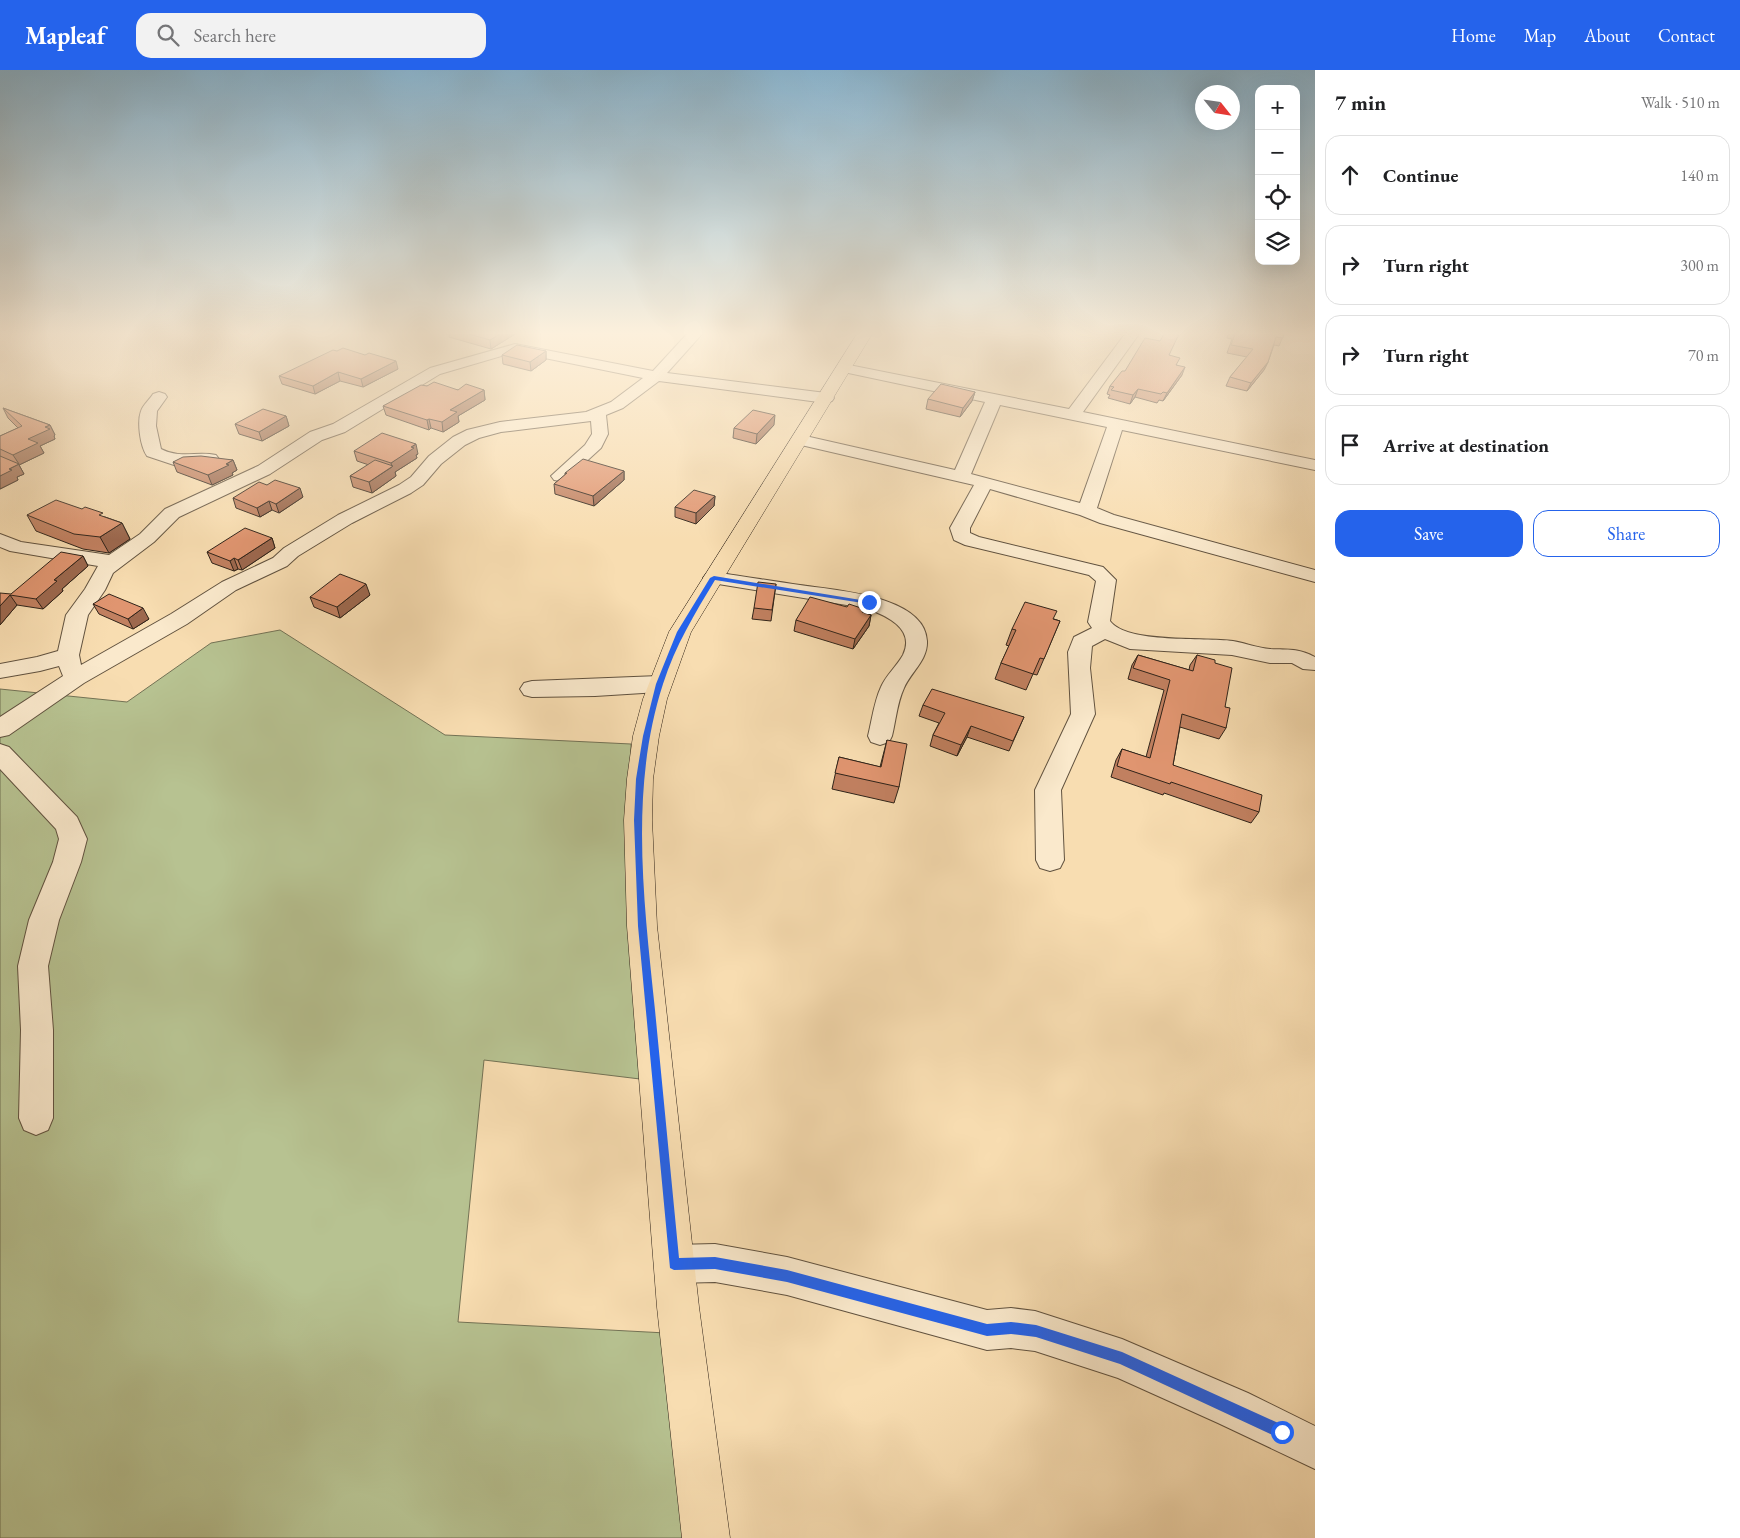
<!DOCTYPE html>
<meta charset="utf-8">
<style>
body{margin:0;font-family:"EB Garamond",serif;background:#f2f2f2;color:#202124}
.controls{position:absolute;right:15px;top:15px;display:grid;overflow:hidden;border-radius:10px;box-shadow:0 5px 20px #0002}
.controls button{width:45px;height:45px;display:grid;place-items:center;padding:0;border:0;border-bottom:1px solid #e0e0e0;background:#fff;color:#202124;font:25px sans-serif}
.compass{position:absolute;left:1195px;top:15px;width:45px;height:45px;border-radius:50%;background:#fff;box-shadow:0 5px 20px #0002;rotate:120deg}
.stop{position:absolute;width:15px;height:15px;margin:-11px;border:4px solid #2563eb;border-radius:50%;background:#fff}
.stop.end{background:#2563eb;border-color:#fff;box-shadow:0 1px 5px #0008}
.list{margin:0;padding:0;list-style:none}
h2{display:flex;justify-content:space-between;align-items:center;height:65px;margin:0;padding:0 20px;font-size:21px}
h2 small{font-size:16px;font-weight:400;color:#757577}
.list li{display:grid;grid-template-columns:32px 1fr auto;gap:15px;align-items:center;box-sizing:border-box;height:80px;margin:0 10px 10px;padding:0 10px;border:1px solid #e0e0e0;border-radius:15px}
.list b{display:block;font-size:19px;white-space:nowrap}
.list em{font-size:16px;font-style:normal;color:#757577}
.actions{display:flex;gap:10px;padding:15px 20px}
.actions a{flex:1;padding:11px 0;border:1px solid #2563eb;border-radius:15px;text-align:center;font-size:18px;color:#2563eb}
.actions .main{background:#2563eb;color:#fff}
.icon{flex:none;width:28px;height:28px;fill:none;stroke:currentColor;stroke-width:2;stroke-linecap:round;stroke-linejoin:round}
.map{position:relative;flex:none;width:1315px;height:1468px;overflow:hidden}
header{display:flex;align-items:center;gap:30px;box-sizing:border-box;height:70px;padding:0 25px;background:#2563eb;color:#fff}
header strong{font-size:24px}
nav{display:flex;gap:28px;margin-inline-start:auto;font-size:18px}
.search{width:350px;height:45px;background:#f2f2f2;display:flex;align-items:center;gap:12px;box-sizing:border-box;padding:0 18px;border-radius:15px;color:#757577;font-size:19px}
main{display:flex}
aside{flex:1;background:#fff}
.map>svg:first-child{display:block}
.green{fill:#b7c291;stroke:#737255}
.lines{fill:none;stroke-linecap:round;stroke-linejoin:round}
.minor-casing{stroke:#61523f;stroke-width:2}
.major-casing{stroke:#2f2319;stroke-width:1}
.minor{fill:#fae9cc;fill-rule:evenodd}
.major{fill:#f8ddb1;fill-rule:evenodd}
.wall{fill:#c18060;stroke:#2f2319}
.shaded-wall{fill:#9d684e;stroke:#2f2319}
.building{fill:#e09570;stroke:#2f2319}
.route{fill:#2563eb}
</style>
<header>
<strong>Mapleaf</strong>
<div class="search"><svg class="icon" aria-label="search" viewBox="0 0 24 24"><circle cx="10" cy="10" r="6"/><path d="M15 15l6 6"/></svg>Search here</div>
<nav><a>Home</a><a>Map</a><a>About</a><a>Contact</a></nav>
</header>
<main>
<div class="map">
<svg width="1315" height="1468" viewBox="0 0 1315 1468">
<rect width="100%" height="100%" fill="#f8ddb1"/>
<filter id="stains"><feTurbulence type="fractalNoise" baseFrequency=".004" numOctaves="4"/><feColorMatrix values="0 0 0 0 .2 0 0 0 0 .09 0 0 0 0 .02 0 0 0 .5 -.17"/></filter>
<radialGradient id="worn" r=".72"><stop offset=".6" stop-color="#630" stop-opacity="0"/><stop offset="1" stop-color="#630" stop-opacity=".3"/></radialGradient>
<path class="green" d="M280 560 445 665 631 674 630 816 640 1009 484 990 458 1252 666 1263 689 1468H0V619L127 632 211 573Z"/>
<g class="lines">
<defs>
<path id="minor" d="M687 264H702L667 303 826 323 832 325 834 328 832 331 826 333 659 311 623 338 606 345 608 364 601 378 566 410 560 411 554 410 551 406 585 375 592 364 591 351 501 362 479 368 465 375 441 394 423 415 411 423 352 453 298 486 287 496 236 520 187 554 84 613 9 665 0 667V647L63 606 59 596 40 601 0 608V594L37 587 58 581 66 545 85 519 98 496 10 481 0 477V464L21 472 109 485 140 464 165 439 258 396 310 362 333 354 430 298 515 274 653 301ZM515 282 643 308 611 332 586 342 500 352 467 360 453 367 429 386 411 407 399 415 338 445 284 478 273 488 222 512 171 544 81 595 79 585 88 545 105 520 113 503 154 472 179 447 270 404 322 370 345 362 440 304Z
M1125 264H1139L1083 342 1315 390V400L1122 360 1097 438 1114 445 1315 500V512L1100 453 1080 445 990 419 970 458V463L979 467 1103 497 1116 510 1110 551C1127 574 1204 567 1233 571 1245 573 1258 578 1270 579 1289 580 1297 578 1315 587V600L1303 599 1292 593H1270L1232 585 1130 579 1105 569 1092 576 1090 598 1095 644 1061 720 1064 790 1060 798 1050 801 1040 798 1036 790 1035 720 1071 644 1068 582 1074 567 1092 558 1088 552 1096 511 1089 505 965 475 954 470 950 458 974 415 801 375 795 374 793 370 795 366 801 365 955 400 985 332 839 301 837 298 839 295 844 294 1069 339ZM1000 335 1107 357 1080 433 971 404Z
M159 322 165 324 167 327 157 341 156 356 161 379C180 389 197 381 216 385L219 389 216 393 174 395 147 386C140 376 137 352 141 341 143 335 150 329 153 324Z
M713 502C742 506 771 511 800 515 833 520 925 525 927 571 928 590 911 602 904 618 897 633 896 650 892 666L889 672 880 675 871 672 868 666C872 650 874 632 881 617 886 605 897 596 903 585 916 558 885 545 865 538L706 512 703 508 706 504Z
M659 606 667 609 671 614 667 619 659 622 595 626 532 627 524 625 520 619 524 613 532 611Z
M0 674 9 677 77 747 87 769 81 792 59 850 48 896 53 960V1048L48 1060 36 1065 24 1060 19 1048 21 960 18 896 29 850 53 792 59 769 56 759 0 699Z
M715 1174 787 1187 987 1240 1011 1238 1035 1241 1122 1269 1248 1323 1315 1356V1399L1218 1353 1118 1308 1035 1281 1011 1278 987 1280 787 1225 715 1212 674 1213 661 1207 655 1194 661 1181 674 1175Z"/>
<path id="major" d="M857 264H872L691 562 667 629 659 666 653 709 652 750 657 856 699 1237 730 1468H682L657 1237 627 856 624 750 627 709 633 666 643 629 669 562Z"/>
</defs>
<use href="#minor" class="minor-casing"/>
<use href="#major" class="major-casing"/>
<use href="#minor" class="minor"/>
<use href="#major" class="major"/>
</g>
<path class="wall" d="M449 264H515L491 279 449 267Z
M1228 264H1284L1279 276 1274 275 1268 292 1264 300 1247 321 1226 316 1230 307 1247 287 1227 283 1232 269 1227 268Z
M546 281V290L531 301 503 294 502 285Z
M1170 286 1177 295 1182 305 1163 331 1159 330 1157 333 1135 327 1130 334 1108 328 1110 325 1107 324 1110 316 1125 301Z
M398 299 363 317 340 311 315 324 282 314 279 306Z
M427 316 458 320H484L485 330 458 346 459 352 443 362 431 358 429 360 386 345 383 336Z
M975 322 972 331 960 347 926 339 928 329Z
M3 338 50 355 55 365 54 366 55 369 40 376 44 383 19 395 24 404 17 407 18 410 0 419V366L18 358 8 348Z
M286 346 289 356 262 371 239 364 235 354Z
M774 355 756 374 733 368 734 358Z
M354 381 418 384 416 385 417 388 395 402 396 406 372 423 353 417 350 406 369 395 357 391Z
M233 390 237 400 232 403 233 405 212 415 177 402 173 392Z
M624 401V410L594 436 555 424 554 414 565 405V403Z
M715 426 714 436 696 454 675 447V437Z
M303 427 279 443 272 440 260 447 236 438 233 428Z
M27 445 105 447 122 453 130 469 109 483 83 479 36 461Z
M272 468 275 478 242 500 238 499 234 501 212 493 207 482Z
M83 486 88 496 62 519 63 521 43 539 17 535 0 555 11 524Z
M776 514 771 551 752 549 754 538Z
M370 525 340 548 314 537 310 527Z
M93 534 149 549 133 559 99 544Z
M863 543 871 545 869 556 853 579 794 561 796 550Z
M1054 549 1060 551 1037 605 1033 604 1026 620 995 609 1001 593 1009 576 1006 575 1012 559Z
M1138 585 1189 600 1190 595 1197 585 1215 593 1225 637 1226 658 1219 669 1180 657 1173 695 1259 742 1251 753 1164 723 1163 725 1111 707 1116 690 1122 679 1146 687 1164 620 1128 609 1132 595Z
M923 635 1024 647 1009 681 967 667 957 686 930 676 933 665 939 653 919 646Z
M887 670 899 717 894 733 832 719 839 687 880 697Z"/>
<path class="shaded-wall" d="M500 264H515L491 279 490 270Z
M546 281V290L531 301 530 292Z
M396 291 398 299 363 317 361 309Z
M1268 292 1264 300 1247 321 1251 313Z
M1185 297 1182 305 1163 331 1167 323Z
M338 302 340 311 315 324 313 316Z
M1138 319 1135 327 1130 334 1133 325Z
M484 320 485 330 458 346 459 352 443 362 442 352 450 340Z
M975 322 972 331 960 347 963 338Z
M775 345 774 355 756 374 757 364Z
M286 346 289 356 262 371 259 362Z
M429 349 431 358 429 360 427 350Z
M50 355 55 365 54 366 55 369 40 376 44 383 19 395 24 404 17 407 18 410 0 419V406L9 399 19 394 13 385 28 369 45 357Z
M416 374 418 384 416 385 417 388 395 402 396 406 372 423 369 412 392 397 391 393Z
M233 390 237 400 232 403 233 405 212 415 208 405Z
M624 401V410L594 436 593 426Z
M300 418 303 427 279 443 276 434Z
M715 426 714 436 696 454V443Z
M269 431 272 440 260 447 257 438Z
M122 453 130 469 109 483 100 467Z
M272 468 275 478 242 500 238 490Z
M83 486 88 496 62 519 63 521 43 539 36 529 54 510Z
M234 488 238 499 234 501 230 491Z
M366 514 370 525 340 548 337 537Z
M10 525 17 535 0 555V536Z
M143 538 149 549 133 559 128 549Z
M871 545 869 556 853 579 855 569Z
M971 656 967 667 957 686 961 675Z"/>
<path class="building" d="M469 264H500L490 270Z
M1164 264H1179L1169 285 1180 288 1176 295 1185 297 1167 323 1163 322 1161 324 1138 319 1133 325 1111 320 1114 317 1110 316 1122 301H1125L1145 268 1160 271Z
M1235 264H1284L1283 268 1276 267 1268 292 1251 313 1230 307 1253 279 1231 275Z
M517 275 546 281 530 292 502 285Z
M343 278 365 285 369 283 396 291 361 309 338 302 313 316 279 306 333 280 337 281Z
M434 312 458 320 466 314 484 320 450 340 457 342 442 352 429 349 427 350 383 336 421 315 427 316Z
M941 314 975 322 963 338 928 329Z
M3 338 50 355 45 357 50 359 28 369 38 373 13 385 0 379V366L22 356Z
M263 339 286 346 259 362 235 354Z
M753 340 775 345 757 364 734 358Z
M382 363 416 374 411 377 414 378 391 393 354 381Z
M0 386 19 394 9 399 12 400 0 406Z
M201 386 233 390 226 394 229 395 208 405 173 392 183 387Z
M583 389 624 401 593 426 554 414 567 403H565Z
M375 390 393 396 369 412 350 406Z
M275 410 300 418 276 434 269 431 257 438 233 428 259 412 267 415Z
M694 420 715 426 696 443 675 437Z
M56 430 82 439 85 437 103 443 99 445 122 453 100 467 74 464 27 445Z
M245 458 272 468 238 490 234 488 230 491 207 482Z
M61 482 83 486 54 510 57 511 36 529 10 525 0 536V523L11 524Z
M340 504 366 514 337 537 310 527Z
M758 512 776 514 772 540 754 538Z
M109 524 143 538 128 549 93 534Z
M810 527 847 537 849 534 864 539 862 542 871 545 855 569 796 550Z
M1025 532 1057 541 1053 549 1060 551 1044 589 1040 588 1033 604 1001 593 1016 560 1012 559Z
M1138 585 1193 601 1197 585 1215 590V593L1232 598 1225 637 1230 638 1226 658 1182 644 1173 695 1262 725 1259 742 1171 712 1170 714 1117 696 1122 679 1150 688 1170 610 1133 598Z
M932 619 1024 647 1013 671 971 656 961 675 933 665 945 643 923 635Z
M887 670 907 674 899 717 835 703 839 687 881 697Z"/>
<linearGradient id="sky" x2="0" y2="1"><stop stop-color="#8bb7d2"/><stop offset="0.56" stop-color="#fcf0dc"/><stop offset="1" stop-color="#fcf0dc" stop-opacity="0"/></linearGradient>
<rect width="1315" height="470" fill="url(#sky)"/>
<path class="route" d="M714 506 873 532 869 534 715 510C695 543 675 576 663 614 629 719 644 833 655 940 663 1023 671 1105 679 1188L715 1187 787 1200 987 1254 1011 1252 1036 1255 1122 1282 1287 1357 1289 1362 1287 1367 1282 1368 1277 1367 1120 1294 1036 1267 1011 1264 987 1266 787 1212 715 1199 674 1200 670 1198 638 856 634 750 636 709 643 666 656 614 677 562 710 508Z"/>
<rect width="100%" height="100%" filter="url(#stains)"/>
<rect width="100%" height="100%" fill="url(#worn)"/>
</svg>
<div class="controls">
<button>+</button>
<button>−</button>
<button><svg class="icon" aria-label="locate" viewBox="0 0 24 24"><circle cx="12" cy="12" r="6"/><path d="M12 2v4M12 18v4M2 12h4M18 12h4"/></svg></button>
<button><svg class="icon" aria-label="layers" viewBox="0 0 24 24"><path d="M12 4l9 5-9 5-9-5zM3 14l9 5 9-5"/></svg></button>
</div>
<svg class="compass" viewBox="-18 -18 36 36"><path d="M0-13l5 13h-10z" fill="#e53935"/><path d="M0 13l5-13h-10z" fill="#757577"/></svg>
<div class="stop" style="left:1282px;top:1362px"></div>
<div class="stop end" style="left:869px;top:532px"></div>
</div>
<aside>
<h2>7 min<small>Walk · 510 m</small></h2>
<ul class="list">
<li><svg class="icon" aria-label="ahead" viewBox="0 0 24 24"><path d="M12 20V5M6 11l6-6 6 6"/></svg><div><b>Continue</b></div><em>140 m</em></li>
<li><svg class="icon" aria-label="right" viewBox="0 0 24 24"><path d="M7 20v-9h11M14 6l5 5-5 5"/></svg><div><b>Turn right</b></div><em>300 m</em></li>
<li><svg class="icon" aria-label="right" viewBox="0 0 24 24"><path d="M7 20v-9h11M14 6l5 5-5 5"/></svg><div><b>Turn right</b></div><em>70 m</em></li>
<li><svg class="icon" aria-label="arrive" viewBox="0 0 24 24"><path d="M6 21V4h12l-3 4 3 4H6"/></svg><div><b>Arrive at destination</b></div></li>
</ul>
<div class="actions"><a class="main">Save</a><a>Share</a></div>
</aside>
</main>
